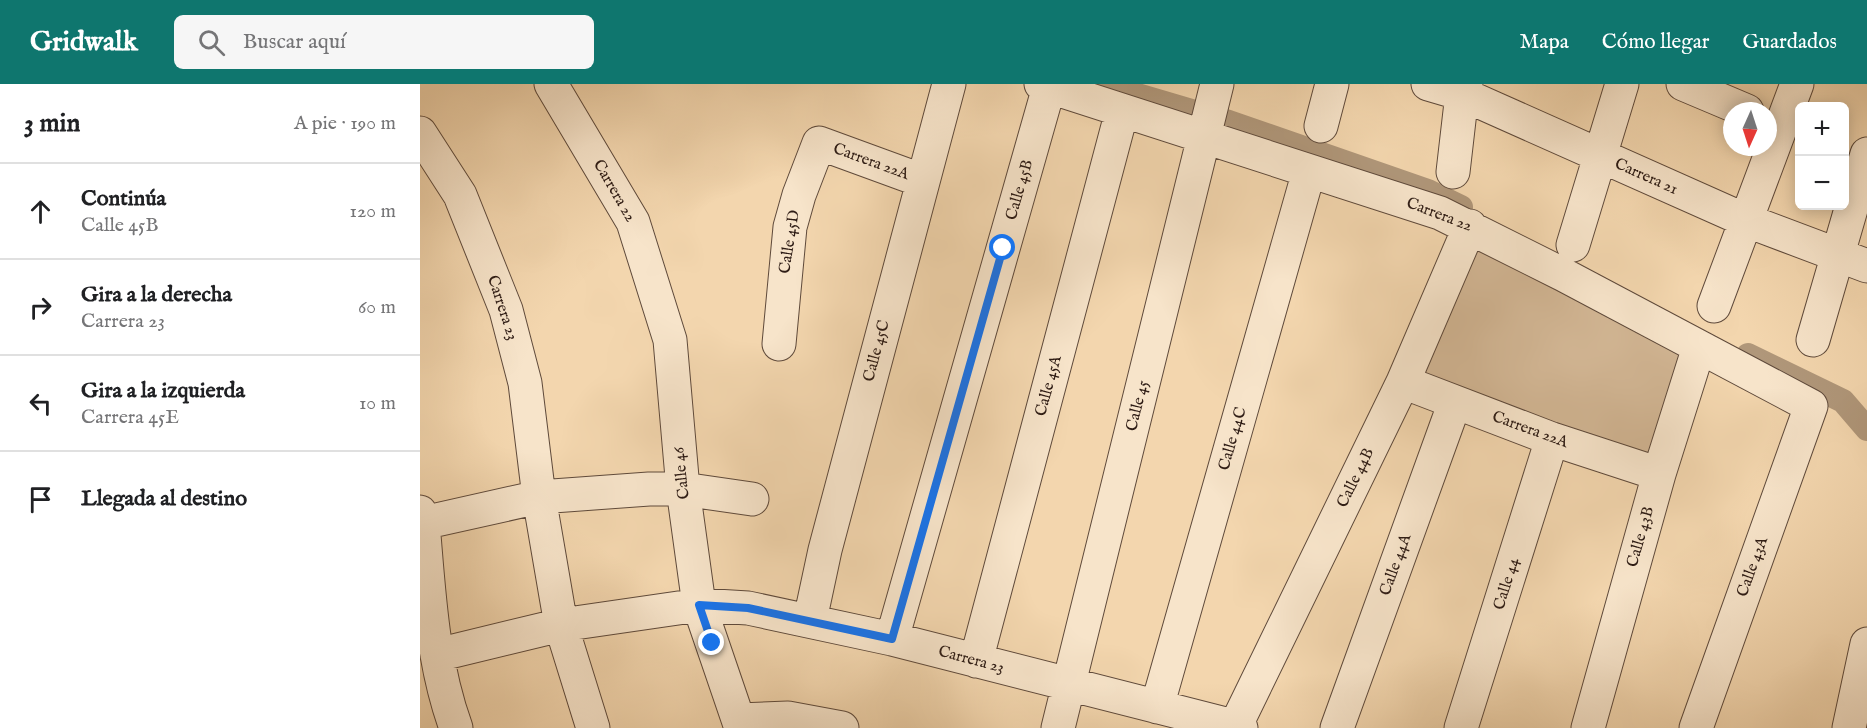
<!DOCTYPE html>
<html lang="es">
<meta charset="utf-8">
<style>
body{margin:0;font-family:"IM FELL English",serif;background:#f6f6f6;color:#202124}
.controls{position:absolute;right:18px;top:18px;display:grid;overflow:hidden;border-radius:9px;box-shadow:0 3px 15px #0003}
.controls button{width:54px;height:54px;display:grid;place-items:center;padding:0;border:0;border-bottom:2px solid #e0e0e0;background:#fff;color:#202124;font:30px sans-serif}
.compass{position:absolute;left:1303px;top:18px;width:54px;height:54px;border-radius:50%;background:#fff;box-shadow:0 3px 15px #0003;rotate:183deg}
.stop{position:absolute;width:18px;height:18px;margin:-14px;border:4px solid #1a73e8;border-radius:50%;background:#fff}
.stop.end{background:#1a73e8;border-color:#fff;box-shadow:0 2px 6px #0008}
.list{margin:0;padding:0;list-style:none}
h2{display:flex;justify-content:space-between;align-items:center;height:78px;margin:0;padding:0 24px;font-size:26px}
h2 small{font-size:20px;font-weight:400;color:#757577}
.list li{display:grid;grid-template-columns:39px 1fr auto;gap:18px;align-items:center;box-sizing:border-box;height:96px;padding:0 24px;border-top:2px solid #e0e0e0}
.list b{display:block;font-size:22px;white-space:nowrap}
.list p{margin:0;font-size:20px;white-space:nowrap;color:#757577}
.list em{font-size:20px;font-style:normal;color:#757577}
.icon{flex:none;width:33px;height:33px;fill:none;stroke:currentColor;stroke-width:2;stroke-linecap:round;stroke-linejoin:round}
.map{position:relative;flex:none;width:1447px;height:644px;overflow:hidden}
header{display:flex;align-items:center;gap:36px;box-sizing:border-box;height:84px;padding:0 30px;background:#0f766e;color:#fff}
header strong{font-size:28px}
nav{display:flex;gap:33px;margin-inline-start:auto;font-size:21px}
.search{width:420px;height:54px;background:#f6f6f6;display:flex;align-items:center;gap:15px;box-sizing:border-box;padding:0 21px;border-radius:9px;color:#757577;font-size:22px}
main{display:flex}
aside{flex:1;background:#fff}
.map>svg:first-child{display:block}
.green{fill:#d2b694;stroke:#806954;stroke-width:1.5}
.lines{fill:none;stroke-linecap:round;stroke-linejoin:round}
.canal{stroke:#b0977a;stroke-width:24}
.minor-casing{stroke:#5f4a3b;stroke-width:35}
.minor{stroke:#f7e4ca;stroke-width:33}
.route{stroke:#1a73e8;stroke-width:8}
.labels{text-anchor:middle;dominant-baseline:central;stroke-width:4.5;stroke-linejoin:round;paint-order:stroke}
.street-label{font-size:16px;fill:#2e1c15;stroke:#f7e4ca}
</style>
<header>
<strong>Gridwalk</strong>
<div class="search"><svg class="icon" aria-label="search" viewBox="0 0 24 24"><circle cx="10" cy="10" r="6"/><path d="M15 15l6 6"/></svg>Buscar aquí</div>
<nav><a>Mapa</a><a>Cómo llegar</a><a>Guardados</a></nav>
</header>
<main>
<aside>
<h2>3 min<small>A pie · 190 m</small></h2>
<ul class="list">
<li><svg class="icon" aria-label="ahead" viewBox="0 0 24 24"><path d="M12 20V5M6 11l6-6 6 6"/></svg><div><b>Continúa</b><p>Calle 45B</p></div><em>120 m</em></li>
<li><svg class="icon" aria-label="right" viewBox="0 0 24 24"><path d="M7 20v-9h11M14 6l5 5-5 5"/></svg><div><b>Gira a la derecha</b><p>Carrera 23</p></div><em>60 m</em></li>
<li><svg class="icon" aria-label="left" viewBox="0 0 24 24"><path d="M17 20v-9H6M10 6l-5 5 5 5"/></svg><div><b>Gira a la izquierda</b><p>Carrera 45E</p></div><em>10 m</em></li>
<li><svg class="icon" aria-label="arrive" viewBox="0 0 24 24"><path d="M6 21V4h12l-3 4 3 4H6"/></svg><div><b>Llegada al destino</b></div></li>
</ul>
</aside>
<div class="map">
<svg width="1447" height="644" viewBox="0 0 1447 644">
<rect width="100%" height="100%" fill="#f3d6ae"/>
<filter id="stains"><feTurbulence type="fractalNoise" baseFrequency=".00333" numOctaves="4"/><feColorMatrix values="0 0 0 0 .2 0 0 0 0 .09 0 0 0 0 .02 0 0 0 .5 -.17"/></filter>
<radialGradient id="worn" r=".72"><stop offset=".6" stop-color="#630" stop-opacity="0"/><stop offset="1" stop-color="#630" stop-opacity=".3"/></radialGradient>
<path class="green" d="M1050 142 1279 263 1239 390 983 298Z"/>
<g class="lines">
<path class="canal" d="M680 0 809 38 1008 107 1041 123
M1328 271 1423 317 1447 345"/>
<defs>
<path id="minor" d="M131 0 213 138 250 256 263 405 279 521 321 644
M621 0 1020 129 1142 190 1391 322 1276 644
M1008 0 1042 10 1325 136 1447 182
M1263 0 1327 27
M901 42 912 0
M0 49 40 111 86 226 105 299 119 413 141 541 173 644
M1033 88 1042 10 1046 0
M1153 161 1202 0
M1294 222 1377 0
M1393 256 1447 70
M359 260 370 143 379 111 399 59 503 97
M983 298 1132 355 1239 390
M0 428 3 439C9 509 12 578 36 644
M3 439 119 413 229 405H263L332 415
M390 536 405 466 529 0
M472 555 629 3
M17 571 141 541 279 521 328 524 472 555 821 644
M556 577 702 27
M737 623 889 87
M319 636 368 634 422 644
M815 643 983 298 1050 142
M638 644 797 0
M917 644 1035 318
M1041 644 1132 355
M1168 644 1239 390 1279 263
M1429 644 1447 560"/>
</defs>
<use href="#minor" class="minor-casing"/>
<use href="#minor" class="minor"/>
</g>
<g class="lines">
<path class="route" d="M292 559 279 521 328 524 472 555 583 164"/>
</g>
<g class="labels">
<g class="street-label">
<text transform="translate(451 78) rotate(20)">Carrera 22A</text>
<text transform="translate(1226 93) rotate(24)">Carrera 21</text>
<text transform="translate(600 106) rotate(-74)">Calle 45B</text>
<text transform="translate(194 107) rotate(60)">Carrera 22</text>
<text transform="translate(1019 131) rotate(21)">Carrera 22</text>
<text transform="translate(370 158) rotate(-81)">Calle 45D</text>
<text transform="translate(82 224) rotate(72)">Carrera 23</text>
<text transform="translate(457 267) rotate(-75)">Calle 45C</text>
<text transform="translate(629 302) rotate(-75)">Calle 45A</text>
<text transform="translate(718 322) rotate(-76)">Calle 45</text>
<text transform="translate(1110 346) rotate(20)">Carrera 22A</text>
<text transform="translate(813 355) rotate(-74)">Calle 44C</text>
<text transform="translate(262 389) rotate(-96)">Calle 46</text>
<text transform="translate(936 394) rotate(-64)">Calle 44B</text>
<text transform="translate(1221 453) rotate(-74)">Calle 43B</text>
<text transform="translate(976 481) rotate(-70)">Calle 44A</text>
<text transform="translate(1333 483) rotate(-70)">Calle 43A</text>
<text transform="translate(1087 500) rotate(-73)">Calle 44</text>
<text transform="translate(551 576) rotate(15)">Carrera 23</text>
</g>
</g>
<rect width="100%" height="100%" filter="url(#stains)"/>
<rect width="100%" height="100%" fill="url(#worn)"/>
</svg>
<div class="controls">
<button>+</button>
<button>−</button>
</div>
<svg class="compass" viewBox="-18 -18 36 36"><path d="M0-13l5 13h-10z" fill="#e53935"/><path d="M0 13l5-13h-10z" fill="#757577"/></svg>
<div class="stop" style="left:583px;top:164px"></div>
<div class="stop end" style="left:292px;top:559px"></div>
</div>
</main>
